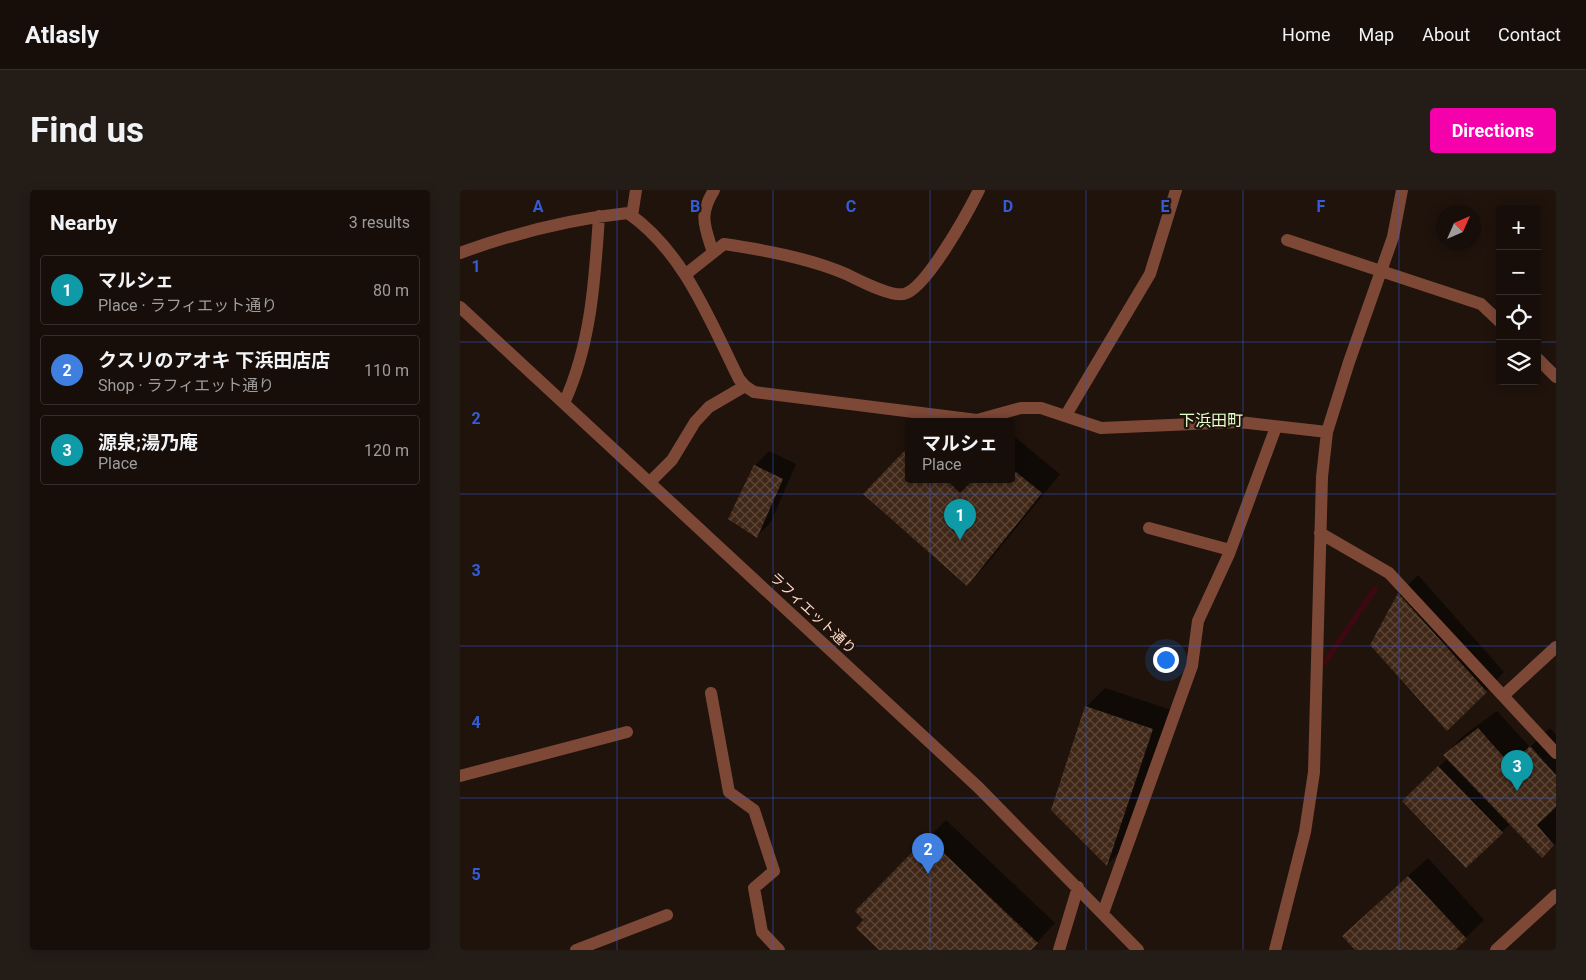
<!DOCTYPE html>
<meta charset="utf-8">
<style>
body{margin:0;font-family:Roboto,"Noto Sans JP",sans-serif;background:#241c17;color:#f1f3f6}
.controls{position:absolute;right:15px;top:15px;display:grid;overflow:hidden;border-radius:5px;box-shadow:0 2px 12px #0003}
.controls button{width:45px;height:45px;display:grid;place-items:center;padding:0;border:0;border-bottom:1px solid #362e2a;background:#170e09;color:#f1f3f6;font:25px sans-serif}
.compass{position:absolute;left:976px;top:15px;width:45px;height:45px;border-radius:50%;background:#170e09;box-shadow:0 2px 12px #0003;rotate:45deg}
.you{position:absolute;left:705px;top:469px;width:18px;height:18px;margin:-12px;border:4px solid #fff;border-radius:50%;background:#1a73e8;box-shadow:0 0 0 8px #1a73e833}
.badge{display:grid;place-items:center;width:32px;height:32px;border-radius:50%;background:#f401ac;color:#fff;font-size:16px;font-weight:700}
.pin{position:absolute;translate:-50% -41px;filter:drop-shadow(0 1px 2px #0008)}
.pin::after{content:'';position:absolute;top:26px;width:18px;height:15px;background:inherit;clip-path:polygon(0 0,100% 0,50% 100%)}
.popup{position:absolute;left:445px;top:228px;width:110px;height:65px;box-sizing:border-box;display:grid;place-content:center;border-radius:5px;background:#170e09;filter:drop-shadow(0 1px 4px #0005);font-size:16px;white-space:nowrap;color:#9e9c9c}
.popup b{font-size:19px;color:#f1f3f6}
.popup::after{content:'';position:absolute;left:50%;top:100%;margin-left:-10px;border:10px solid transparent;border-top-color:#170e09}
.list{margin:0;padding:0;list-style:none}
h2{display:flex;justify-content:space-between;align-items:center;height:65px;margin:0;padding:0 20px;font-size:21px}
h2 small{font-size:16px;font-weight:400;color:#9e9c9c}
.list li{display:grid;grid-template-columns:32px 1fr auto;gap:15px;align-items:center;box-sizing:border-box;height:70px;margin:0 10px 10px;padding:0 10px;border:1px solid #362e2a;border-radius:5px}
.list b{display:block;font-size:19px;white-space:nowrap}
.list p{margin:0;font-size:16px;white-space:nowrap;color:#9e9c9c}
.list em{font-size:16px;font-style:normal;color:#9e9c9c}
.icon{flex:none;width:28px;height:28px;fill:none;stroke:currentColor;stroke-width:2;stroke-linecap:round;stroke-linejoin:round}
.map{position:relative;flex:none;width:1096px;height:760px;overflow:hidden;border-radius:5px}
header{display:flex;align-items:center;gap:30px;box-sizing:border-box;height:70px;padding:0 25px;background:#170e09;border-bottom:1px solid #362e2a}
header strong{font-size:24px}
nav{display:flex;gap:28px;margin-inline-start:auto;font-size:18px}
.intro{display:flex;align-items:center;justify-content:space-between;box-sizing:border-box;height:120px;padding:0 30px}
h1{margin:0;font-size:35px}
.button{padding:12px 22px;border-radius:5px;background:#f401ac;color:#fff;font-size:18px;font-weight:700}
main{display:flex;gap:30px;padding:0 30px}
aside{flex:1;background:#170e09;border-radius:5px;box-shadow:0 2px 12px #0003}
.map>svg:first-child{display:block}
.shadow{fill:#0007}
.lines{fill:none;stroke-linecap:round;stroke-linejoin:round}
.stream{stroke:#3b0911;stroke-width:6}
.building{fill:url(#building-cross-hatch)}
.minor{stroke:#7e4837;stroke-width:12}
.grid{fill:none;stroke:#345cd7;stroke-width:1;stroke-opacity:0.55}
.labels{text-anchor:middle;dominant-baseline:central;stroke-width:4.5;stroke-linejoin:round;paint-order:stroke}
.street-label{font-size:14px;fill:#ffdaca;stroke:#1f130c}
.quarter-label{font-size:16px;fill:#e2ffcc;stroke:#1f130c}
.grid-label{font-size:16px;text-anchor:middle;font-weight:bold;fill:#345cd7;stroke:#1f130c;stroke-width:4.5;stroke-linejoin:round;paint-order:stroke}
</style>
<header>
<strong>Atlasly</strong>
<nav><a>Home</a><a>Map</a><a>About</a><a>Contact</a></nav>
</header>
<div class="intro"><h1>Find us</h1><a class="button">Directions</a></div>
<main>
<aside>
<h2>Nearby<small>3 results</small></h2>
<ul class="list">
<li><span class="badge" style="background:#0f9aa8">1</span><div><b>マルシェ</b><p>Place · ラフィエット通り</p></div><em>80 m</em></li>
<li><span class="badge" style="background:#3f7fe0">2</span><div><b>クスリのアオキ 下浜田店店</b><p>Shop · ラフィエット通り</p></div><em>110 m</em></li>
<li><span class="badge" style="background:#0f9aa8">3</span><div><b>源泉;湯乃庵</b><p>Place</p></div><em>120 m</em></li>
</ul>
</aside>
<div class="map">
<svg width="1096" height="760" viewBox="0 0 1096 760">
<defs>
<pattern id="building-cross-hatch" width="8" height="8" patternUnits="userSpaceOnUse" patternTransform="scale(1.25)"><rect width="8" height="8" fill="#402818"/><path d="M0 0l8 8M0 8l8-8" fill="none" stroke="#5d4738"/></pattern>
</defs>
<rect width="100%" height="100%" fill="#1f130c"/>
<path class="shadow" d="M551 244 600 284 526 375 507 394 449 289H551Z
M309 261 336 274 311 332 297 346 295 276Z
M958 385 1044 482 1026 501 912 454 939 404Z
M645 498 711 520 665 656 647 675 626 517Z
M1037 521 1070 557 1090 538 1096 545V653L1082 666 1051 633 1006 677 958 597 988 568 985 565 1003 546Z
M486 630 595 733 570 760H420L397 721Z
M968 668 1024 730 993 760H896L902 728Z"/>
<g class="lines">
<path class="stream" d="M865 472 915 399"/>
</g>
<path class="building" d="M449 256V289H551V278L582 303 507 396 403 304Z
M294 275 323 289 297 348 268 329Z
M938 403 1027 502 987 541 910 455Z
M625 516 693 539 647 676 591 620Z
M1018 538 1050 574 1070 556 1096 585V617L1077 635 1094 655 1082 668 983 565Z
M978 576 1043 643 1006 678 942 611Z
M467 647 578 753 571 760H419L396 738 403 730 395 721Z
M948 686 1007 749 995 760H895L882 746Z"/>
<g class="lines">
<path class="minor" d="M172 26 176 0
M827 50 1021 114 1040 132
M0 63C55 43 110 29 168 23 224 62 249 129 279 189L285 196 294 202 517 230 561 218H581L641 238 779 232 867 242
M253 63C245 36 238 26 254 0
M226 84 264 54C305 60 349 68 386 84 399 90 430 107 444 104 466 99 508 22 519 0
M0 117 518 597 678 760
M1077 168 1096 187
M104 213C131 155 135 89 139 26
M606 225 690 84 716 0
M190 292 212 270 235 232 249 217 285 196
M689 338 770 360
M860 343 929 383 1096 563
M251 503 269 602 294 620 314 681 294 698 302 742 319 760
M1044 505 1096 457
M0 586 167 542
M643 723 732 476 738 431 769 364 816 237
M116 760 207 725
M599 760 618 697
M815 760 845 642 854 582 862 287 867 242 889 172 933 47 942 0
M1036 760 1096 705"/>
</g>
<path class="grid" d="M157 0V760M313 0V760M470 0V760M626 0V760M783 0V760M939 0V760M0 152H1040M1077 152H1096M0 304H1096M0 456H1096M0 608H1096"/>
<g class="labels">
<g class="street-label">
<text transform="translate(353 423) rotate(43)">ラフィエット通り</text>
</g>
<g class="quarter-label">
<text x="751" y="230">下浜田町</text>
</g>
</g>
<g class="grid-label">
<text x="78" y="22">A</text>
<text x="235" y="22">B</text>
<text x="391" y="22">C</text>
<text x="548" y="22">D</text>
<text x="705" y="22">E</text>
<text x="861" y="22">F</text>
<text x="16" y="82">1</text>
<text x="16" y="234">2</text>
<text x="16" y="386">3</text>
<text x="16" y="538">4</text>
<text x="16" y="690">5</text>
</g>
</svg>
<div class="controls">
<button>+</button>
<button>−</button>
<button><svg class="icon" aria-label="locate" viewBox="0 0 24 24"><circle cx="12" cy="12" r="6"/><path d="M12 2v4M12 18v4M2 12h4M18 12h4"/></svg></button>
<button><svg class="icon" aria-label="layers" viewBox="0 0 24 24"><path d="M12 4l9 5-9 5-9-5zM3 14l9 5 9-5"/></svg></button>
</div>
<svg class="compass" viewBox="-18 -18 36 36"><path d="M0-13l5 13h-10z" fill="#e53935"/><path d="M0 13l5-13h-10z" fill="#9e9c9c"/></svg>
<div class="you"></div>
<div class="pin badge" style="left:500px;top:350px;background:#0f9aa8">1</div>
<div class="popup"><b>マルシェ</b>Place</div>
<div class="pin badge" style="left:468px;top:684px;background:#3f7fe0">2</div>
<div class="pin badge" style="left:1057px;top:601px;background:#0f9aa8">3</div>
</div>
</main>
